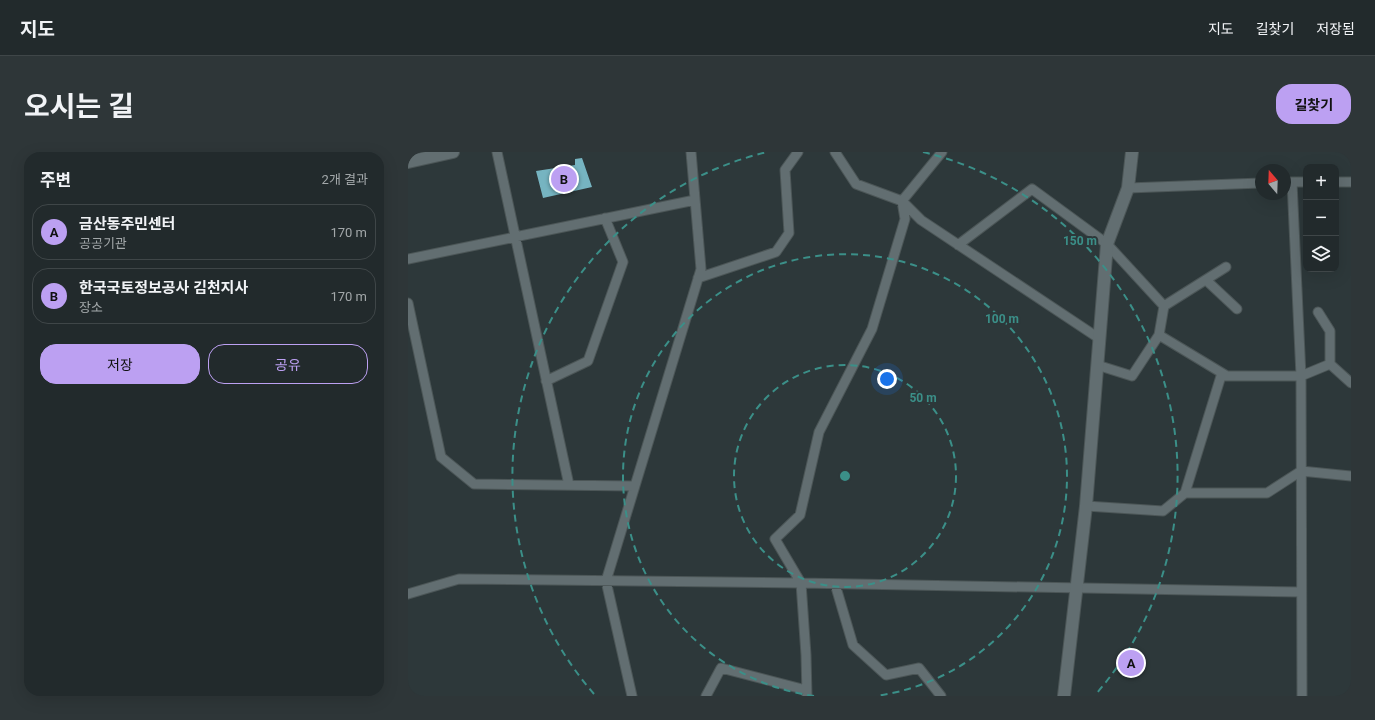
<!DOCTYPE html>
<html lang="ko">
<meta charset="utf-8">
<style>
body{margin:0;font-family:Roboto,"Noto Sans KR",sans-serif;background:#2e3638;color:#f1f3f6}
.controls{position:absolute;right:12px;top:12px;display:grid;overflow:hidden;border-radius:8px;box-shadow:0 4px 16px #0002}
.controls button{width:36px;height:36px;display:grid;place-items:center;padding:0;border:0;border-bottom:1px solid #3f4648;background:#222a2c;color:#f1f3f6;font:20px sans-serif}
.compass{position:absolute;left:847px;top:12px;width:36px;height:36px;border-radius:50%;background:#222a2c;box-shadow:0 4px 16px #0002;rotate:341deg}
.you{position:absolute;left:479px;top:227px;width:14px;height:14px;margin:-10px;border:3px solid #fff;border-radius:50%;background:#1a73e8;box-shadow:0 0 0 6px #1a73e833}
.badge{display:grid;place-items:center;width:26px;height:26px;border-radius:50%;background:#bca0f2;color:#111;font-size:13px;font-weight:700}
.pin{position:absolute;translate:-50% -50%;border:2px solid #fff;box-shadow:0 1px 4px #0006}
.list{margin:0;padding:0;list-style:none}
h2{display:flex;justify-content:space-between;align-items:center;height:52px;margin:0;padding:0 16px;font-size:17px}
h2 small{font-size:13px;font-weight:400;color:#a2a7a9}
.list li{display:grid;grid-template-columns:26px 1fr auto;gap:12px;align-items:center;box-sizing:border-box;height:56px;margin:0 8px 8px;padding:0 8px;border:1px solid #3f4648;border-radius:16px}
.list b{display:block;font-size:15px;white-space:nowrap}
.list p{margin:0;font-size:13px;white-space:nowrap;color:#a2a7a9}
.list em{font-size:13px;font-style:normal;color:#a2a7a9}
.actions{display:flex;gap:8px;padding:12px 16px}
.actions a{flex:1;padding:9px 0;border:1px solid #bca0f2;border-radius:16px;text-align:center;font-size:14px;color:#bca0f2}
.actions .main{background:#bca0f2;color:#111}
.icon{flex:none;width:22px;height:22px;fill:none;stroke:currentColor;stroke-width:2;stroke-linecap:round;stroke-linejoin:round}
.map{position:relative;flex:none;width:943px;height:544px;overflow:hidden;border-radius:16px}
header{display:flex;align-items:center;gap:24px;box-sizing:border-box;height:56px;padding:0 20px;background:#222a2c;border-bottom:1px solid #3f4648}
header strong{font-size:19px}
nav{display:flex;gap:22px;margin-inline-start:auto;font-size:14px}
.intro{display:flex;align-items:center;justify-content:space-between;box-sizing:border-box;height:96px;padding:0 24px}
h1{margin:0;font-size:28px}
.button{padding:10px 18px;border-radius:16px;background:#bca0f2;color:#111;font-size:14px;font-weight:700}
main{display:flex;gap:24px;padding:0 24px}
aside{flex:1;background:#222a2c;border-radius:16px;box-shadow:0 4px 16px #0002}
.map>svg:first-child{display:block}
.building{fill:#76b4c1}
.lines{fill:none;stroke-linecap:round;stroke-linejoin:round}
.lane-casing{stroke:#4c5657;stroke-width:11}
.street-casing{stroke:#4c5657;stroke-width:14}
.secondary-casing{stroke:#4c5657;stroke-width:14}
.lane{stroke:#626e71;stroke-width:9}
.street{stroke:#626e71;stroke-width:12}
.secondary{stroke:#626e71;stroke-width:12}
.ring{fill:none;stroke:#3b8f88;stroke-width:2;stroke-dasharray:7 5}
.centre{fill:#3b8f88;stroke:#2d383a;stroke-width:2}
.ring-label{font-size:12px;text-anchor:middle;font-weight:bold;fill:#3b8f88;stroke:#2d383a;stroke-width:4;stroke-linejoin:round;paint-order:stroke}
</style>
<header>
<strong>지도</strong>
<nav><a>지도</a><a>길찾기</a><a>저장됨</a></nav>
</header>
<div class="intro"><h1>오시는 길</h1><a class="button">길찾기</a></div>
<main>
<aside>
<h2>주변<small>2개 결과</small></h2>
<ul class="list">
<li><span class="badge">A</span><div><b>금산동주민센터</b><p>공공기관</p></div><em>170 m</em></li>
<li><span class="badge">B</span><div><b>한국국토정보공사 김천지사</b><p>장소</p></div><em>170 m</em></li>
</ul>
<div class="actions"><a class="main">저장</a><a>공유</a></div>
</aside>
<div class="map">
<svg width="943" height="544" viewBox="0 0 943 544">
<rect width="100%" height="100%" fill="#2d383a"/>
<path class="building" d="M174 6 184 35 135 46 128 19 167 13V7Z"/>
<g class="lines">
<defs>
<path id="lane" d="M89 0 161 333
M427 0 448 32 494 49 513 68 692 187
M877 30H898
M884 30 893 224 894 544
M928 30H943
M720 36 853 31
M550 93 624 37 699 92 756 154 751 183
M0 107 287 48
M290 126 368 100 381 81 377 18 390 0
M798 128 829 157
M0 151 33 305 66 332 227 334
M756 154 818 115
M922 212 943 231
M689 213 724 224 751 183 819 224
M138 229 180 209 215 110 197 66
M777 341 813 224H893L922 212V179L910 160
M678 354 755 359 777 341H859L893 319 943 324
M427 432 445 493 478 523 511 516 533 544
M0 442 51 427 393 431 367 387 392 363 411 280 464 177 497 67 494 49 534 0
M224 544 198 429 293 117 283 0
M298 544 313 516 398 538
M399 544 398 503 393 431 893 440"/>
<path id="street" d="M656 544 678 354 699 92 720 36 724 0"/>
<path id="secondary" d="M0 10 45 0"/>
</defs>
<use href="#lane" class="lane-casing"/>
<use href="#street" class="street-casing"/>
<use href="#secondary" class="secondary-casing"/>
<use href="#lane" class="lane"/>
<use href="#street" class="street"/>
<use href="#secondary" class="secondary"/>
</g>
<g class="ring">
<circle cx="437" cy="324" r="111"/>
<path d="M406 544A222 222 0 1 1 468 544"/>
<path d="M186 542A333 333 0 0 1 359 0M515 0A333 333 0 0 1 688 542"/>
</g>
<circle cx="437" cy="324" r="6" class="centre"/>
<g class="ring-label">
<text x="672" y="93">150 m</text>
<text x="594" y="171">100 m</text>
<text x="515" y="250">50 m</text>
</g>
</svg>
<div class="controls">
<button>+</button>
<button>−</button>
<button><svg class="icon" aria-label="layers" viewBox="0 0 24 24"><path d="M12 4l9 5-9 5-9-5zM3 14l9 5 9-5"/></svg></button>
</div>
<svg class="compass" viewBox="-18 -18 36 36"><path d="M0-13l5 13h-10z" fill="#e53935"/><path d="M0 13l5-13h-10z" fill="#a2a7a9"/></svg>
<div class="you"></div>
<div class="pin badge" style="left:723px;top:511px">A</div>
<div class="pin badge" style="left:156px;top:27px">B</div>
</div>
</main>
